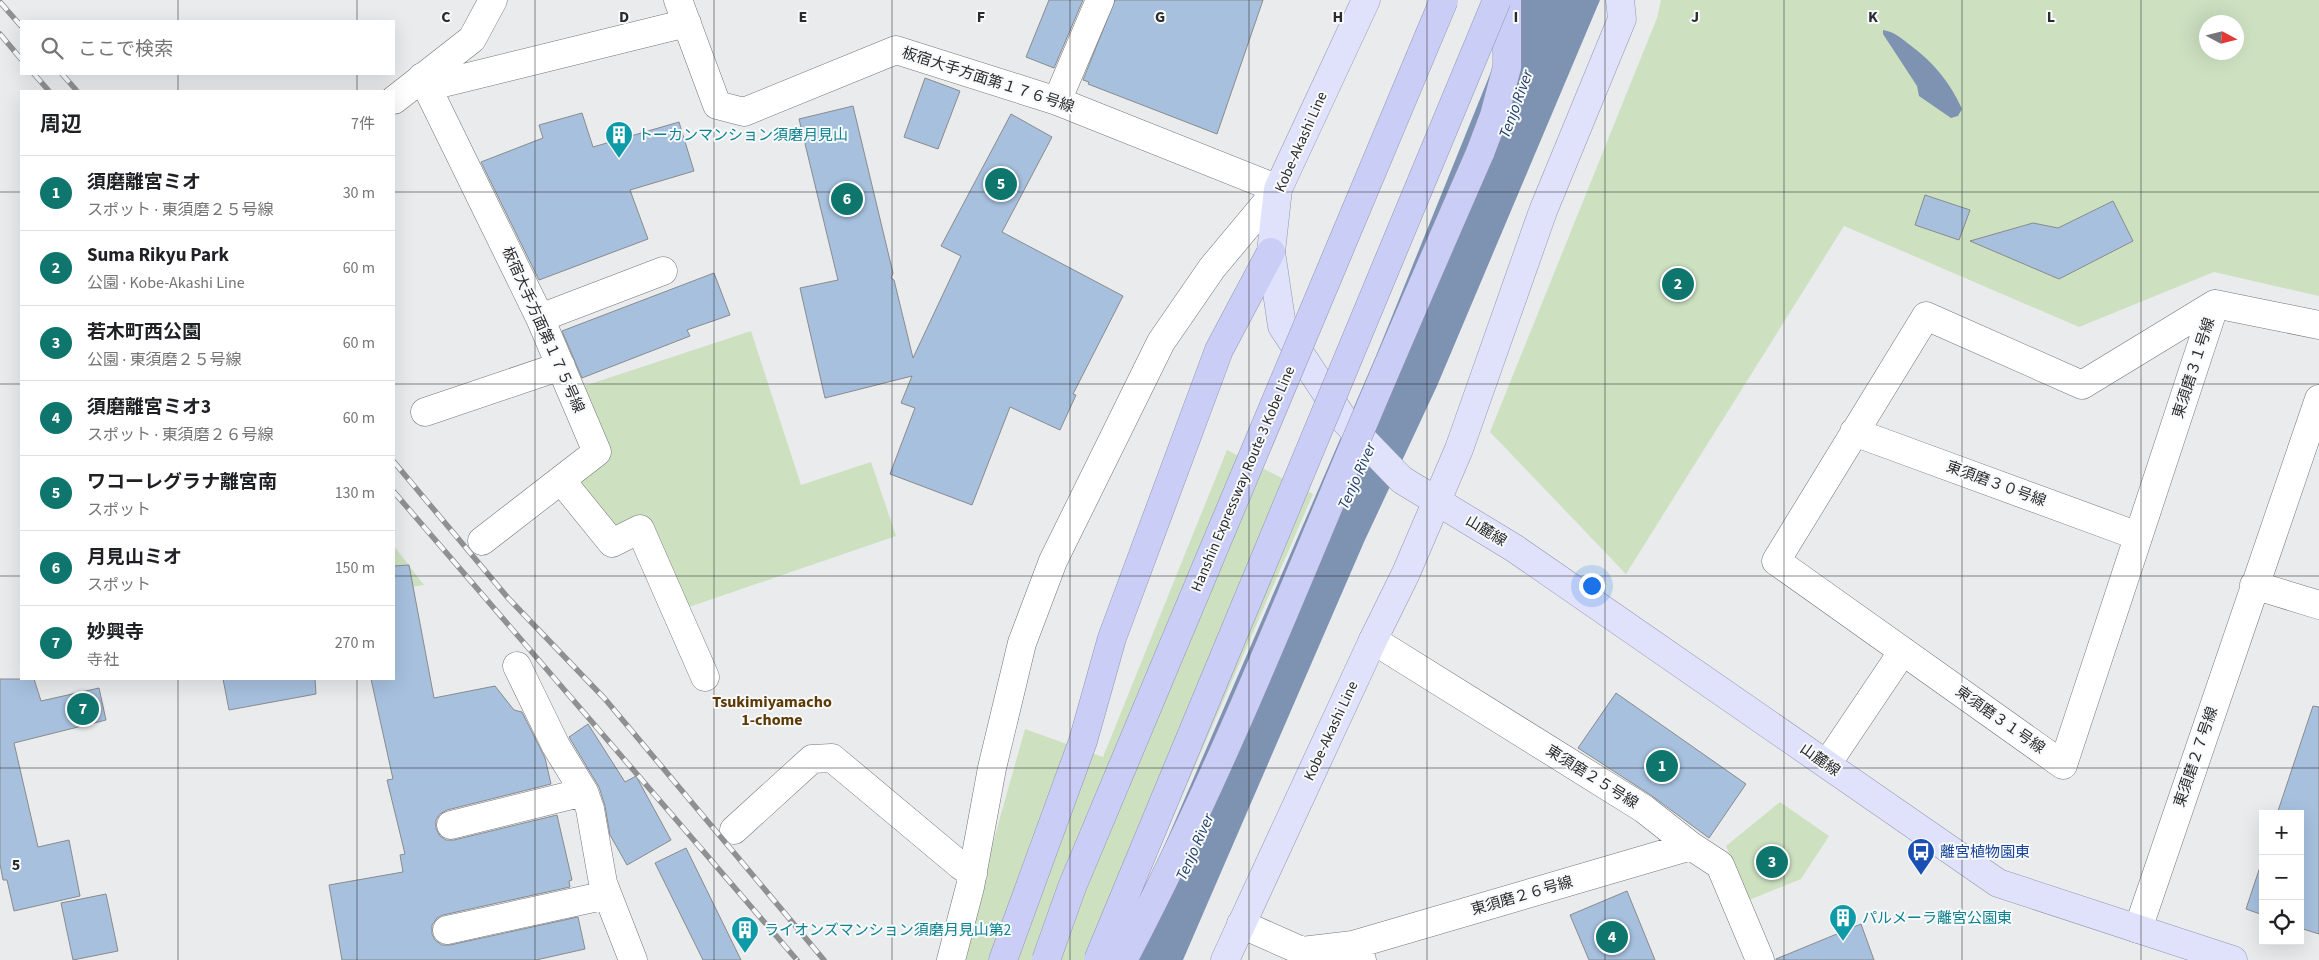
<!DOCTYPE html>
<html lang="ja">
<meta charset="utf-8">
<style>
body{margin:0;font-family:"Source Sans 3","Noto Sans JP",sans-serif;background:#f2f2f2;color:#202124}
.controls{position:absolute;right:15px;bottom:15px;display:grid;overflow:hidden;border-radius:0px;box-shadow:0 5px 20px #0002}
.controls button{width:45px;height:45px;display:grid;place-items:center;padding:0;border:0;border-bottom:1px solid #e0e0e0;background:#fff;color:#202124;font:25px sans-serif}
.compass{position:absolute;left:2199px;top:15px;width:45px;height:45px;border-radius:50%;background:#fff;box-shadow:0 5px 20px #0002;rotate:97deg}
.you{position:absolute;left:1591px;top:585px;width:18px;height:18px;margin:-12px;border:4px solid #fff;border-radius:50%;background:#1a73e8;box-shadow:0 0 0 8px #1a73e833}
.badge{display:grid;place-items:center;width:32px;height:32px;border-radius:50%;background:#0f766e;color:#fff;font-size:16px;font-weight:700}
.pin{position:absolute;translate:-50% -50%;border:2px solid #fff;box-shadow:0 1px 5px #0006}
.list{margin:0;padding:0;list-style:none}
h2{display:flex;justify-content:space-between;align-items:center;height:65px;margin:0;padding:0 20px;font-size:21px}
h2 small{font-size:16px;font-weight:400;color:#757577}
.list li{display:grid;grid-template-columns:32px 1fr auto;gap:15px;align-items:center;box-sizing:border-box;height:75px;padding:0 20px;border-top:1px solid #e0e0e0}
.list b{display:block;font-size:19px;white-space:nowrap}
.list p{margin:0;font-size:16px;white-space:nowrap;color:#757577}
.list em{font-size:16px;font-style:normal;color:#757577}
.icon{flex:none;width:28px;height:28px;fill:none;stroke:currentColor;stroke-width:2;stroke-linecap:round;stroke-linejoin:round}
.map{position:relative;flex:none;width:2319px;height:960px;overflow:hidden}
.search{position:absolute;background:#fff;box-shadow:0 5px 20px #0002;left:20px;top:20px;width:375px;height:55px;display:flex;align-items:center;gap:12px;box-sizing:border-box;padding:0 18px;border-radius:0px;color:#757577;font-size:19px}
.panel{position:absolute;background:#fff;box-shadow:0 5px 20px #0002;left:20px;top:90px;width:375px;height:590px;border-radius:0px}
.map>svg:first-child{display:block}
.green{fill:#cde1c1;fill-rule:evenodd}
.water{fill:#7e93b1}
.building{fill:#a6c0de;stroke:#898b8d}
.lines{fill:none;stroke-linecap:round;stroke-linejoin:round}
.minor-casing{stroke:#737577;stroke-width:29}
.major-casing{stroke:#9295b0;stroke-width:29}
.highway-casing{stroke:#9295b0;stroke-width:29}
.minor{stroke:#fff;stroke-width:28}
.major{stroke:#dfe2fa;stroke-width:28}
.highway{stroke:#cacef7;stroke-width:28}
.rail-casing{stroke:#8f9092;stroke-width:5.5}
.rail{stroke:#f7f9fb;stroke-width:4;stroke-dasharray:11;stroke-linecap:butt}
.highway-bridge-casing{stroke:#9295b0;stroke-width:29;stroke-linecap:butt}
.highway-bridge{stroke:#cacef7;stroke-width:28}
.grid{fill:none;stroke:#2b2c2d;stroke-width:1;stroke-opacity:0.55}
.labels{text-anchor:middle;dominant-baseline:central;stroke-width:4;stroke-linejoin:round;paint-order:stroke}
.street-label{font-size:15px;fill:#2b2c2d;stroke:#f7f9fb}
.culture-label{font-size:15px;fill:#0d838f;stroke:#f7f9fb;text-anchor:start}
.transit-label{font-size:15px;fill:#164399;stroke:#f7f9fb;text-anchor:start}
.water-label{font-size:16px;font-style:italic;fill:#1f3d67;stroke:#f7f9fb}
.neighbourhood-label{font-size:16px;font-weight:bold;fill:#5d3903;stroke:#f7f9fb}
.grid-label{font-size:16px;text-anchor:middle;font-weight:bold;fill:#2b2c2d;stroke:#f7f9fb;stroke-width:4;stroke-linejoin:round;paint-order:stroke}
</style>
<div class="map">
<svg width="2319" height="960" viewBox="0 0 2319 960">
<rect width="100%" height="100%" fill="#e9ebed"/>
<path class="green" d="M1661 0H2319V296L2214 272 2079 327 1844 226 1626 574 1490 432 1657 18ZM2206 22H2236V52H2206Z
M751 331 801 485 871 462 896 536 686 608 646 516 617 530 577 483 610 454 584 386Z
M1227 450 1313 494 1111 960H960L1025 729 1103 757Z
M394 546 424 585 394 590Z
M1780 802 1829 836 1801 879 1749 900 1726 846Z"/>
<path class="water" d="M1520 0H1600L1437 386 1364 542 1183 960H1115L1376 356Z
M1883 30C1895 32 1901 38 1910 45 1934 63 1950 82 1962 109L1958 116 1951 118 1919 96 1917 86 1883 34Z"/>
<path class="building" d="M1049 0H1083L1054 68 1026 57Z
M1115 0H1263L1217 134 1088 84 1089 82 1083 80Z
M925 78 960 91 938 149 904 137Z
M853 106 893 273 891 278 894 280 913 358 961 256 941 246 1011 114 1052 137 1002 232 1123 296 1073 394 1076 395 1060 430 1010 407 972 505 890 474 915 408 901 403 912 376 825 398 800 288 838 280 799 119Z
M582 113 593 147 679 122 694 171 630 190 648 239 539 280 481 162 543 138 539 125Z
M1925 195 1970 210 1959 240 1915 225Z
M2113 201 2133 241 2059 279 1970 241 2033 223 2058 228Z
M714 273 730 315 687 330 690 336 582 378 562 331Z
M409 565 434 698 495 686 514 710 522 712 545 758 551 784 447 810 440 814 436 820V829L440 836 446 840H454L557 815 572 880 569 881 570 887 443 915 437 918 432 925V934L435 940 442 945H450L578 917 585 949 536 960H342L329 885 403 872 400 855 405 854 387 780 393 779 371 679H394V566Z
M0 679H34L41 701 99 688 106 720 14 743 38 847 69 840 80 896 14 911 7 880H3L0 864Z
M223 679H315L316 694 229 710Z
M1616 693 1746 784 1709 838 1652 796 1578 748Z
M2313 706 2319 707V934L2300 928V814H2277Z
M588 724 625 782 636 776 671 840 627 865 610 835 605 806 599 787 569 737Z
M686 848 741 960H703L655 863Z
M2263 858V915L2246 909Z
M1627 891 1655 960H1589L1570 915Z
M106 894 118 951 73 960 61 903Z
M1861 924 1874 960H1776V959Z"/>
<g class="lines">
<defs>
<path id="minor" d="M678 0 717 105 744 112 896 50 1057 101 1278 189 1212 268 1161 342 1053 561 1022 643 992 768 970 887 951 960
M422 77 540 318 597 452 482 541
M427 87 687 23
M394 100 472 39 493 0
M1057 101 1100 0
M2215 304 2063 765 1776 561 1926 316 2082 385 2215 304 2319 325
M540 318 663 271
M425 412 561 366
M1854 432 2138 536
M561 480 612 543 640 529 705 677
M2254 585 2319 605
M1373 640 1644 809 1691 846 1720 865 1760 960
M517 666 556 746 584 792 590 809 603 883 633 960
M1827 764 1903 651
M451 825 584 792
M734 830 812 759 832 758 960 865 973 874
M1241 924 1302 951 1353 945 1362 960
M2138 929 2319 399
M447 930 607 895
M1353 945 1691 846"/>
<path id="major" d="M1366 0 1278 189 1271 252 1282 326 1344 420 1402 480 1514 548 1998 883 2233 960
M1225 960 1373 640 1406 573 1459 449 1543 211 1622 19 1620 0"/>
<path id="highway" d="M1480 153 1494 116 1507 67V0
M1003 960 1083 741 1112 638 1219 350 1271 252"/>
</defs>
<use href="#minor" class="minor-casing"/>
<use href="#major" class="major-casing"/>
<use href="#highway" class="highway-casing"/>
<use href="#minor" class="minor"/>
<use href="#major" class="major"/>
<use href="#highway" class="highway"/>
<defs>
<path id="rail" d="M0 2 21 26
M0 34 21 59
M34 74 49 91
M62 74 77 91
M394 462 508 598 605 699 824 960
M394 492 797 960"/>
</defs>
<use href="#rail" class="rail-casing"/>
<use href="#rail" class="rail"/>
<defs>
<path id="highway-bridge" d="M1046 960 1072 887 1444 0
M1098 960 1497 0
M1123 960C1208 799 1277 630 1347 462 1390 359 1435 256 1480 153"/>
</defs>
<use href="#highway-bridge" class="highway-bridge-casing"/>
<use href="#highway-bridge" class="highway-bridge"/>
</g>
<path class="grid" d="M178 0V21M357 0V21M535 0V960M714 0V960M892 0V960M1070 0V960M1249 0V960M1427 0V960M1605 0V960M1784 0V960M1962 0V960M2141 0V960M178 74V91M357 74V91M0 192H21M394 192H2319M0 384H21M394 384H2319M0 576H21M394 576H2319M178 679V960M357 679V960M0 768H2319"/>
<defs>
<symbol id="building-pin" viewBox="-11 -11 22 30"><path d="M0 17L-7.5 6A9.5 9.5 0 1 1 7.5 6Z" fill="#0f9aa8" stroke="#f7f9fb"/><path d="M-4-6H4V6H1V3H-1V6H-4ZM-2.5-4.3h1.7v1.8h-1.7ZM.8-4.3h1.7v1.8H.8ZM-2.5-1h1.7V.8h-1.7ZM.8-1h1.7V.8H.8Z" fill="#fff"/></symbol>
<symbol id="bus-pin" viewBox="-11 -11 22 30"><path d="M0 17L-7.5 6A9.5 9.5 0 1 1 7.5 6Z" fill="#1a4fb4" stroke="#f7f9fb"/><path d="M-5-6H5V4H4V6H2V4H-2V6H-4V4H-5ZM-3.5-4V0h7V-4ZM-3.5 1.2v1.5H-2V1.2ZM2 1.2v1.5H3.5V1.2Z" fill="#fff"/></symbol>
</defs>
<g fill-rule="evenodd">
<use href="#building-pin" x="603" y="119" width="32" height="43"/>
<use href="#bus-pin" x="1905" y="836" width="32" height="43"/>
<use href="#building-pin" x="1827" y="902" width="32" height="43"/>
<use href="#building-pin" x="729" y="914" width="32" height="43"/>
</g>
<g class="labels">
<g class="street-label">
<text transform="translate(988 80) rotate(18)">板宿大手方面第１７６号線</text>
<text transform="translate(1301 142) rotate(-66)">Kobe-Akashi Line</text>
<text transform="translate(543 330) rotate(66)">板宿大手方面第１７５号線</text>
<text transform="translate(2194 368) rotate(-72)">東須磨３１号線</text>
<text transform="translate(1243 479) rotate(-67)">Hanshin Expressway Route 3 Kobe Line</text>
<text transform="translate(1996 484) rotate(20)">東須磨３０号線</text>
<text transform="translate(1486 531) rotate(31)">山麓線</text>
<text transform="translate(2000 720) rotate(35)">東須磨３１号線</text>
<text transform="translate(1331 731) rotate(-65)">Kobe-Akashi Line</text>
<text transform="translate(2196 757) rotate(-71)">東須磨２７号線</text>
<text transform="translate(1820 760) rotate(35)">山麓線</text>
<text transform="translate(1592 777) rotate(32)">東須磨２５号線</text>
<text transform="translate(1522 896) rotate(-16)">東須磨２６号線</text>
</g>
<g class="culture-label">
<text x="638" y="135">トーカンマンション須磨月見山</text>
<text x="1862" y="918">パルメーラ離宮公園東</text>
<text x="764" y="930">ライオンズマンション須磨月見山第2</text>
</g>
<g class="transit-label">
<text x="1940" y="852">離宮植物園東</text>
</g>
<g class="water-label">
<text transform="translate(1516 104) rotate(-70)">Tenjo River</text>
<text transform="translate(1357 476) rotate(-66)">Tenjo River</text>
<text transform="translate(1195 847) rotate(-66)">Tenjo River</text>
</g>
<g class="neighbourhood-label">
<text x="772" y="702">Tsukimiyamacho<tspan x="772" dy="18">1-chome</tspan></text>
</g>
</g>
<g class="grid-label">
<text x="446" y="22">C</text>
<text x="624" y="22">D</text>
<text x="803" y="22">E</text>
<text x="981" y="22">F</text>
<text x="1160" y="22">G</text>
<text x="1338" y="22">H</text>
<text x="1516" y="22">I</text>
<text x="1695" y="22">J</text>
<text x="1873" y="22">K</text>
<text x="2051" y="22">L</text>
<text x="16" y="870">5</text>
</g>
</svg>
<div class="controls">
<button>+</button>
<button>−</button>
<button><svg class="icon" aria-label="locate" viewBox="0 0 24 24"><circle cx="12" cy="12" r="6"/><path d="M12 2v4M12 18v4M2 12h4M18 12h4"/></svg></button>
</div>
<svg class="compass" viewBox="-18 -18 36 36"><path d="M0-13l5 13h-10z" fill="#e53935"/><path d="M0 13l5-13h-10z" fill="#757577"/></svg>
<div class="you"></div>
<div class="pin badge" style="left:1662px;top:766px">1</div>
<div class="pin badge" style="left:1678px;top:284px">2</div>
<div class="pin badge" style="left:1772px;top:862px">3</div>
<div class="pin badge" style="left:1612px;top:937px">4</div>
<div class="pin badge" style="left:1001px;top:184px">5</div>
<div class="pin badge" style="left:847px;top:199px">6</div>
<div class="pin badge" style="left:83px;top:709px">7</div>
<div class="search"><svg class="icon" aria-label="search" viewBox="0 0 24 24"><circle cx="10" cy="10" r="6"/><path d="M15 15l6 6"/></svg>ここで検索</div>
<section class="panel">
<h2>周辺<small>7件</small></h2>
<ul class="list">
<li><span class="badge">1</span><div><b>須磨離宮ミオ</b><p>スポット · 東須磨２５号線</p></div><em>30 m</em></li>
<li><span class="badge">2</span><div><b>Suma Rikyu Park</b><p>公園 · Kobe-Akashi Line</p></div><em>60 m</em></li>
<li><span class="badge">3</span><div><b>若木町西公園</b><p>公園 · 東須磨２５号線</p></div><em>60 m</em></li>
<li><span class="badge">4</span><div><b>須磨離宮ミオ3</b><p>スポット · 東須磨２６号線</p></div><em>60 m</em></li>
<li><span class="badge">5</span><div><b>ワコーレグラナ離宮南</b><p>スポット</p></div><em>130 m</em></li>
<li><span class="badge">6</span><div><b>月見山ミオ</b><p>スポット</p></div><em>150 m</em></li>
<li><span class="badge">7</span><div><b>妙興寺</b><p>寺社</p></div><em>270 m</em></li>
</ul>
</section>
</div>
